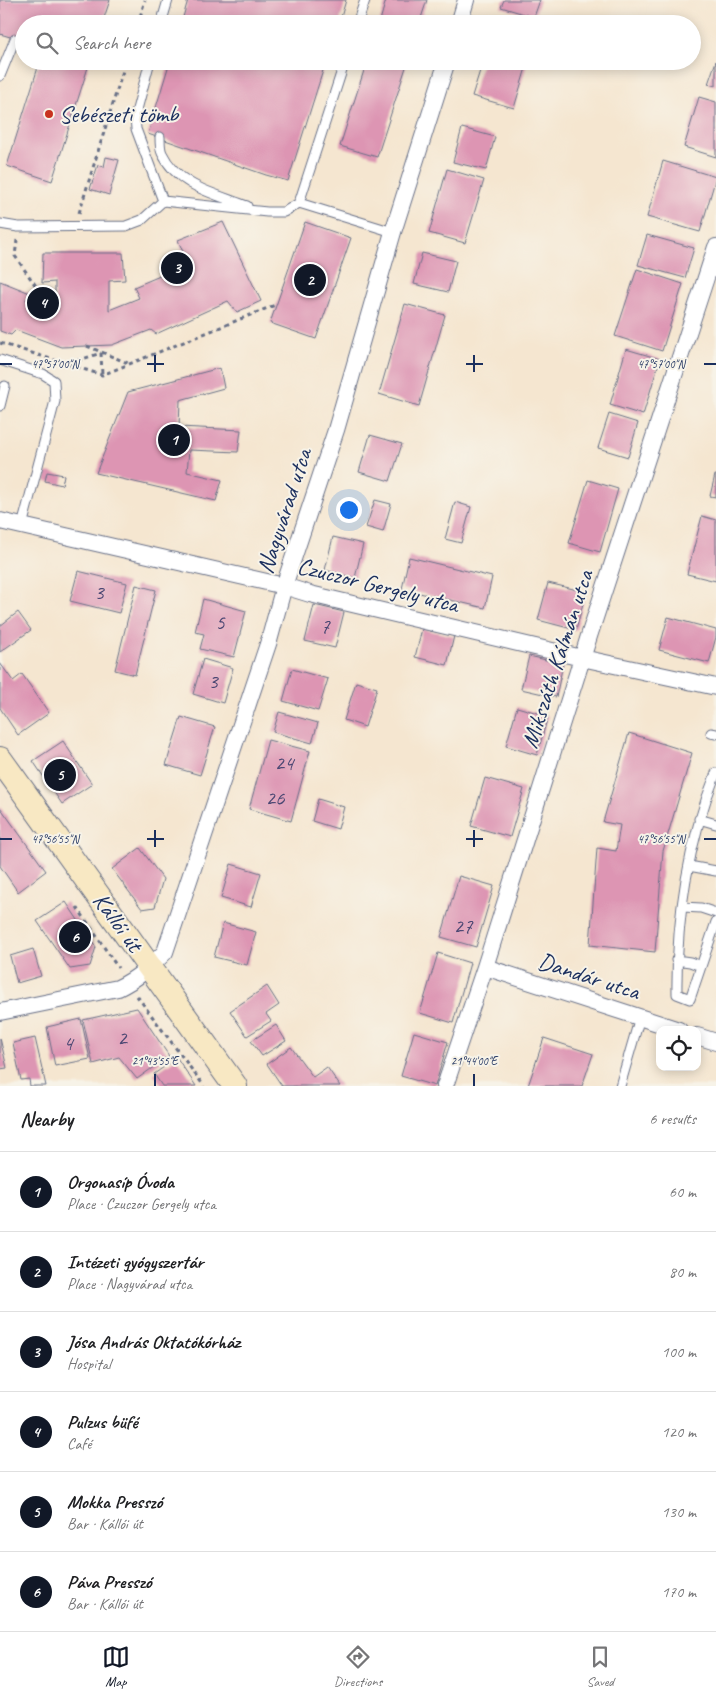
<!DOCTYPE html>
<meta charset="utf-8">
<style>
body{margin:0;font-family:Caveat,sans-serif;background:#f2f2f2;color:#202124}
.controls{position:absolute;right:15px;bottom:15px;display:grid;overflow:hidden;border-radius:10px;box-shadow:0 2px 12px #0003}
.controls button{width:45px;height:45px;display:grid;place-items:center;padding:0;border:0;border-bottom:1px solid #e0e0e0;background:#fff;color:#202124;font:25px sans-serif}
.you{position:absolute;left:348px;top:509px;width:18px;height:18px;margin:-12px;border:4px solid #fff;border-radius:50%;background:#1a73e8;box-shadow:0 0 0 8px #1a73e833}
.badge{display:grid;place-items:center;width:32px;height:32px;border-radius:50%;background:#111827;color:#fff;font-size:16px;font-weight:700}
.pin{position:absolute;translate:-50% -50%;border:2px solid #fff;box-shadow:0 1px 5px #0006}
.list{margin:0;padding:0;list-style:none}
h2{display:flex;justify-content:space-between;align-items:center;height:65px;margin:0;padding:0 20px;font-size:21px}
h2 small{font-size:16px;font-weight:400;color:#757577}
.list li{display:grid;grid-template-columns:32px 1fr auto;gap:15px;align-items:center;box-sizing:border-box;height:80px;padding:0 20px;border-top:1px solid #e0e0e0}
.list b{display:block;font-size:19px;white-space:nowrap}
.list p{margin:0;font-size:16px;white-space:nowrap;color:#757577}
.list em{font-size:16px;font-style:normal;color:#757577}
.icon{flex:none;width:28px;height:28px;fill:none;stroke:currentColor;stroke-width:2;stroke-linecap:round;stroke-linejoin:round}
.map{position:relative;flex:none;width:716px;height:1086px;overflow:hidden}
.search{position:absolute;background:#fff;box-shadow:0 2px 12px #0003;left:15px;right:15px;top:15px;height:55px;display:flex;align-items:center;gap:12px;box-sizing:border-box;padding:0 18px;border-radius:28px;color:#757577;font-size:19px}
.sheet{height:545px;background:#fff}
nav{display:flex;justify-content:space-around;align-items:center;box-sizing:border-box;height:70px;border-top:1px solid #e0e0e0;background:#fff;font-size:14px;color:#757577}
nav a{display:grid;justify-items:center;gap:2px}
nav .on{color:#111827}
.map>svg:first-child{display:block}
.building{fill:#dd95b3}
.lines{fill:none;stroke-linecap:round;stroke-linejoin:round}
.lane-casing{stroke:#676f86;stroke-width:11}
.street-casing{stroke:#676f86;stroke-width:18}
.secondary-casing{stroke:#676f86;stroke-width:26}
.path{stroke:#676f86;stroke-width:3;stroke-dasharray:4 4;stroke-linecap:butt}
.lane{stroke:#fff;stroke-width:9}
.street{stroke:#fff;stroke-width:16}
.secondary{stroke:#f8e8c3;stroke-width:24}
.ticks{fill:none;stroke:#1b2f5e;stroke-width:2}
.poi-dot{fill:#c8321e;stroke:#f7f3e8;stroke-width:2}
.labels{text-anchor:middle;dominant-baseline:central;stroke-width:4;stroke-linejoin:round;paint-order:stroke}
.number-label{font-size:21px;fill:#4c4873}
.poi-label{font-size:24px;fill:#1b2f5e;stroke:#f7f3e8;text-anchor:start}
.street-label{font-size:24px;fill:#1b2f5e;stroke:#f7f3e8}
.ticks-label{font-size:12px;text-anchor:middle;fill:#1b2f5e;stroke:#f7f3e8;stroke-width:4;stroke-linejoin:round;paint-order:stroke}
</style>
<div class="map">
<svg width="716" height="1086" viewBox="0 0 716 1086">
<rect width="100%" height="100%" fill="#f7f3e8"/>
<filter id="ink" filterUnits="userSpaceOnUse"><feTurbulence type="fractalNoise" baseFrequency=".02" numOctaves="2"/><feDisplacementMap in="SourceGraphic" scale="10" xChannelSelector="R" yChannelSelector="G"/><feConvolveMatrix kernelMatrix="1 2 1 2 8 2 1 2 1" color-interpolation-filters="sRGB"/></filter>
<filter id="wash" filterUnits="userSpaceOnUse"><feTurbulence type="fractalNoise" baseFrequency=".0096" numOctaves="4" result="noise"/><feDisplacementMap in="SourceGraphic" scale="20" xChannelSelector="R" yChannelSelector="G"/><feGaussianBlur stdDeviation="1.12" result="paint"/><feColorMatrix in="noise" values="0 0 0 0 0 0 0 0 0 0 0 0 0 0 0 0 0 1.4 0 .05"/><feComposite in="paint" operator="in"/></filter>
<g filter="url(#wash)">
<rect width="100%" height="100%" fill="#f5e6d0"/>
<g id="blocks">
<path class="building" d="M0 0H110L102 24H24V41L0 34Z
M188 0H346L339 24H181Z
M386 0H427L419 24H379Z
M504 0H540L534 17 501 7Z
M40 61H90L52 181 7 166Z
M170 61H326L288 181 266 175 148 134Z
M367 61H408L377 157 340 146Z
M483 61H528L514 108 472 96Z
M716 61V86L708 84Z
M699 97 716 102V157L684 147Z
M462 128 495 137 486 170 453 162Z
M106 157 119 160 109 195 90 189 98 165 104 167Z
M663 161 716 177 700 232 647 217Z
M447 169 484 180 465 243 429 233Z
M223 222 261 301 237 312 228 301 156 334 151 330 112 345 61 347 16 330 11 335 0 331V281L30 293 26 300 55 309V282L42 283 43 253H123L125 280 109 281V310L139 298 134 287 188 264 178 240Z
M305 222 351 238 316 339 270 323Z
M647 235 694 248 685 278 638 265Z
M422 253 456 261 448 292 414 284Z
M637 269 683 284 662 351 615 336Z
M405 304 445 315 419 406 379 394Z
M626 349 660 359 643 415 610 405Z
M220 368 224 388 180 400 179 427 241 430 238 452 189 450 187 472 222 480 216 501 96 473 128 392Z
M609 414 638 423 628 457 598 448Z
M370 435 402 444 390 481 359 472Z
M47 472 64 475 62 485 45 481Z
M715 475H716V497L710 496Z
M588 480 618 489 600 552 569 543Z
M375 500 391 504 383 532 366 527Z
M455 502 471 507 461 543 445 539Z
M702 516 716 520V581L687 574Z
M333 537 363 544 355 578 325 570Z
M409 557 492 577 485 608 402 589Z
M78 571 127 583 119 613 70 601Z
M548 583 586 592 576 630 538 620Z
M136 585 156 590 135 675 115 670Z
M203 599 246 611 234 657 200 649 204 634 195 632Z
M314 605 344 612 335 648 305 641Z
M18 612 31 630 0 652V626Z
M668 617 716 630V637L709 663 659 650Z
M422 629 454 636 447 665 415 657Z
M529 656 563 664 556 697 521 689Z
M203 659 233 668 223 703 193 694Z
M0 663 13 681 22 674 49 713 18 735 0 708Z
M292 669 328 679 318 711 283 701Z
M356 682 377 688 365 727 344 720Z
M517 707 548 716 537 755 506 746Z
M279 712 318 723 312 743 273 732Z
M181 717 215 727 200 775 166 765Z
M629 733 692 753 663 851 655 952 590 945 597 848 616 851 620 825 603 822Z
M268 740 310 751 291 821 249 809Z
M63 741 92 784 62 804 33 761Z
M485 778 524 789 510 837 471 826Z
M318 799 344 807 338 829 312 821Z
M0 807 46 871 18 892 0 866Z
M140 848 163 879 155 907 142 909 112 869Z
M231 864 261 873 251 907 221 898Z
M459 876 494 886 476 947 441 937Z
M66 902 96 947 90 966 70 969 37 921Z
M223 923 256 932 247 965 214 957Z
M33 949 41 976 17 983 10 956Z
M438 953 470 963 453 1023 420 1013Z
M267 986 279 1005 266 1014 271 1021 247 1036 230 1011Z
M137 1008 169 1056 137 1079 119 1057 93 1064 83 1020Z
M81 1019 90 1059 55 1066 47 1027Z
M276 1025 286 1041 262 1056 251 1041Z
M414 1032 448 1042 435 1086 401 1076Z
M0 1038 7 1068 0 1069Z
M35 1038 46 1086H30L29 1079 21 1080 13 1043Z
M544 1038 593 1054 582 1086H528Z
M291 1047 313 1077 327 1067 340 1086H282L267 1064Z
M177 1058 196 1086H162L154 1074Z"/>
</g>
</g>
<g filter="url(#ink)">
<use href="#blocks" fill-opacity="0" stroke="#676f86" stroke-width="1"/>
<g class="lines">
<defs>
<path id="lane" d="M161 24 168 0
M357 24 365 0
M0 76 15 39
M160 137C160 142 160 149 162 153 178 187 216 194 247 206
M163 201 267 212H284L299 203 345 61
M299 203 393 232
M0 224 18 227 126 226 142 220 163 201 136 129 135 117 150 61
M0 360 43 374 54 381 55 401 22 526
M0 406 5 386
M711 733 716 734
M716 773C688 842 676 920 677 994L690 999 716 922
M699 819 716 824
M689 866 716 871
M683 907 701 908 716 913
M676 960 690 962 701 966
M620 1086 640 1017"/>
<path id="street" d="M459 24 466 0
M0 521 284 586 310 594 582 658 716 687
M485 967 679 1030
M0 1012 118 988C137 979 151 966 165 952L269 641 284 586 336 430 393 232 447 61
M697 1036 716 1042
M445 1086 485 967 590 633 716 247"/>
<path id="secondary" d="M0 759 235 1086"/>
</defs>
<use href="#lane" class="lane-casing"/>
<use href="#street" class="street-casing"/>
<use href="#secondary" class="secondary-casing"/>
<path class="path" d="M138 24 145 0
M79 213 126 61
M17 240 15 256 52 309
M0 343 102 375 275 305
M87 346 130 364
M101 353 102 375
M70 363 101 353
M77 907 118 968
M137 996 204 1086"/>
<use href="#lane" class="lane"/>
<use href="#street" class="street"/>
<use href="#secondary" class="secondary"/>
</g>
</g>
<path class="ticks" d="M155 355V372M474 355V372M0 364H12M147 364H164M466 364H483M704 364H716M155 830V847M474 830V847M0 839H12M147 839H164M466 839H483M704 839H716M155 1074V1086M474 1074V1086"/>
<circle class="poi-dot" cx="49" cy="114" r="5"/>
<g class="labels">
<g class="number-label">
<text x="99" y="592">3</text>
<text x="220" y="622">5</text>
<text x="325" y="626">7</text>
<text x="213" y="681">3</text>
<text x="284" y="763">24</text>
<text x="275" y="798">26</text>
<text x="463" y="926">27</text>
<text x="122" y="1038">2</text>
<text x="68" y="1043">4</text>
</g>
<g class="poi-label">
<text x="59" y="114">Sebészeti tömb</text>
</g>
<g class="street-label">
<text transform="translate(284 511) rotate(-72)">Nagyvárad utca</text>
<text transform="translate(378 585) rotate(14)">Czuczor Gergely utca</text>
<text transform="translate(557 659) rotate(-72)">Mikszáth Kálmán utca</text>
<text transform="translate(118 922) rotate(54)">Kállói út</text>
<text transform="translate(589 976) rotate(18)">Dandár utca</text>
</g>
</g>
<g class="ticks-label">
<text x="55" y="368">47°57'00"N</text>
<text x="661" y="368">47°57'00"N</text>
<text x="55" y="843">47°56'55"N</text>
<text x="661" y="843">47°56'55"N</text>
<text x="155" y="1065">21°43'55"E</text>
<text x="474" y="1065">21°44'00"E</text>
</g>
</svg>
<div class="controls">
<button><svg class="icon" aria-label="locate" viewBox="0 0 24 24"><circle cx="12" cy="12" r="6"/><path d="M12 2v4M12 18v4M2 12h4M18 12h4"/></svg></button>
</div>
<div class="you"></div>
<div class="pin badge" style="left:174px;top:440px">1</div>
<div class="pin badge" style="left:310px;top:280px">2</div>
<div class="pin badge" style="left:177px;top:268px">3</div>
<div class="pin badge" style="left:43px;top:303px">4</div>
<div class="pin badge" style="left:60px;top:775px">5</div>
<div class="pin badge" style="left:75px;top:937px">6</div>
<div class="search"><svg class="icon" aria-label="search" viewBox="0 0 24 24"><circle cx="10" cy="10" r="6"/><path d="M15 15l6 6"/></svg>Search here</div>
</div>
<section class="sheet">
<h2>Nearby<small>6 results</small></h2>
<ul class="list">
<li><span class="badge">1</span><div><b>Orgonasíp Óvoda</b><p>Place · Czuczor Gergely utca</p></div><em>60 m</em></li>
<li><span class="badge">2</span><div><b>Intézeti gyógyszertár</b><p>Place · Nagyvárad utca</p></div><em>80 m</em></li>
<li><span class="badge">3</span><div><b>Jósa András Oktatókórház</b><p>Hospital</p></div><em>100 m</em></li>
<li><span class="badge">4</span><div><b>Pulzus büfé</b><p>Café</p></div><em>120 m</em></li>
<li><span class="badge">5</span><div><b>Mokka Presszó</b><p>Bar · Kállói út</p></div><em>130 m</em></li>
<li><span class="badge">6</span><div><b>Páva Presszó</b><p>Bar · Kállói út</p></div><em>170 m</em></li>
</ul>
</section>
<nav>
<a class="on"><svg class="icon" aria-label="map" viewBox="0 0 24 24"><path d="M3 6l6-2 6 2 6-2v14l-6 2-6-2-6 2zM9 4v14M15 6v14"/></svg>Map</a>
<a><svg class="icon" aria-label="directions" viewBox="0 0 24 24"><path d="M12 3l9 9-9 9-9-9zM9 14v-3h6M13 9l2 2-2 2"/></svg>Directions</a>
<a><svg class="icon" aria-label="saved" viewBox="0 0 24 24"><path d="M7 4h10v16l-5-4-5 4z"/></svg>Saved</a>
</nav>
